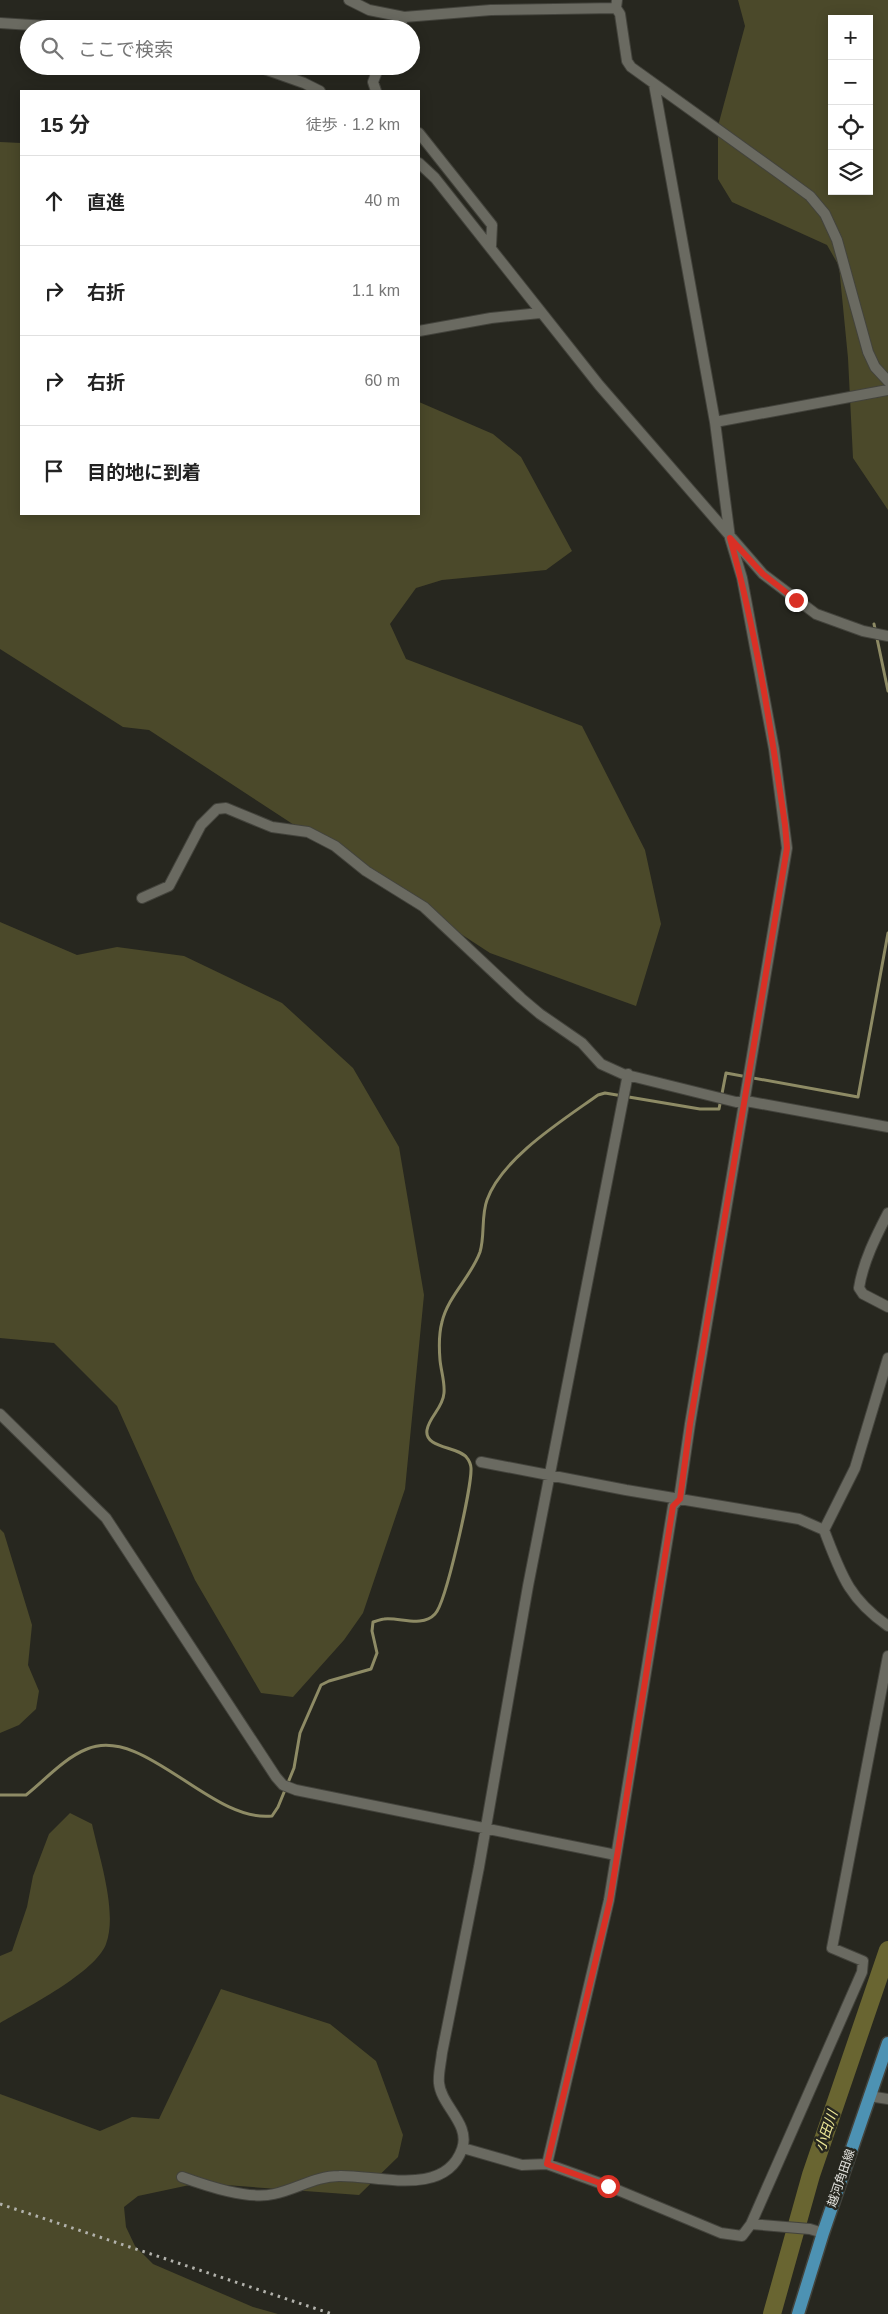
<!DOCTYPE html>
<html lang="ja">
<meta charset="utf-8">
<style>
body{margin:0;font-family:Helvetica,"Noto Sans JP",sans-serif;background:#f6f6f6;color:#222}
.controls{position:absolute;right:15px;top:15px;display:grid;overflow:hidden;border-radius:0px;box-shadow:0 2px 12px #0003}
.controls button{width:45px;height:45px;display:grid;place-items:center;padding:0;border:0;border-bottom:1px solid #e0e0e0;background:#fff;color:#222;font:25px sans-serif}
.stop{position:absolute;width:15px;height:15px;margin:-11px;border:4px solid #d93025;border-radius:50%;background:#fff}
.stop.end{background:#d93025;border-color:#fff;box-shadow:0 1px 5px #0008}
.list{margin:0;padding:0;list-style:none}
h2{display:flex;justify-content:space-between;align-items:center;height:65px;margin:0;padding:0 20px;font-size:21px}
h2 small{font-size:16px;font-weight:400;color:#767676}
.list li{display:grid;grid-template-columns:32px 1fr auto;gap:15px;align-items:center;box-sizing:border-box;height:90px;padding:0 20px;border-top:1px solid #e0e0e0}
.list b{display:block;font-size:19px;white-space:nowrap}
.list em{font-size:16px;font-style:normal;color:#767676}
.icon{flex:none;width:28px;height:28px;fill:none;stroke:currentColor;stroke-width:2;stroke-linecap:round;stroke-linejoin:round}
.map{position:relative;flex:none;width:888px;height:2314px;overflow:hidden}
.search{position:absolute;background:#fff;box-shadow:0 2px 12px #0003;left:20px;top:20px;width:400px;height:55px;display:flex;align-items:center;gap:12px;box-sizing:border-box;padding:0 18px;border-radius:28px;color:#767676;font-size:19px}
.panel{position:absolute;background:#fff;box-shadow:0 2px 12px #0003;left:20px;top:90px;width:400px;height:425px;border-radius:0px}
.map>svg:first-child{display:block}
.green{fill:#4b492a;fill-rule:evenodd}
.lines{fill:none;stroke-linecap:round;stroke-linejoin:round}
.stream{stroke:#8e8b65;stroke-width:3}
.river{stroke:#696531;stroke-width:18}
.minor-casing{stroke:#43433c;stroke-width:12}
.major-casing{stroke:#43433c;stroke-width:15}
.minor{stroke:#6a6a61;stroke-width:10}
.major{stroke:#4d92b3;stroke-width:12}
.rail{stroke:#b2b2ac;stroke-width:3;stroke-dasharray:2.5 5;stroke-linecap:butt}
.route{stroke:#d93025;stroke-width:6}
.labels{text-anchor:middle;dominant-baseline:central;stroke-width:5;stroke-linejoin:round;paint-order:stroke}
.street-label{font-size:12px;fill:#e3e3de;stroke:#27271f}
.water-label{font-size:14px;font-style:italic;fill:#ede897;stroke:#27271f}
</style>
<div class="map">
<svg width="888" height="2314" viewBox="0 0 888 2314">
<rect width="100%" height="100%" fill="#27271f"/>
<path class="green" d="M738 0H888V510L853 458 848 358 839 266 827 245 732 202 718 179V126L745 26ZM832 19H869V191H832Z
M0 142 21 143V514H419V402L493 434 521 457 572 551 546 570 442 580 416 588 390 624 406 659 582 726 645 850 661 924 636 1006 490 953 149 730 123 727 0 649Z
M0 922 77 955 117 947 184 956 282 1003 353 1068 399 1147 424 1295 405 1489 363 1613 344 1640 293 1697 261 1693 195 1580 117 1406 54 1343 0 1338Z
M0 1529 4 1533 32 1625 28 1665 39 1691 36 1709 19 1725 0 1733Z
M70 1813 92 1824C99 1857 118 1912 106 1944 96 1972 26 2008 0 2023V1956L12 1951 27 1907 33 1876 49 1834Z
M221 1989 330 2024 376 2061 403 2135 398 2157 359 2195 199 2183 138 2196 124 2207 126 2227 135 2246 153 2264 253 2307 278 2314H0V2094L100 2131 132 2117 159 2119Z"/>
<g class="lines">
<path class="stream" d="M874 624 888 691
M0 1795H26C45 1780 64 1758 87 1749 144 1725 211 1823 272 1816L278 1807 294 1768 300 1733 321 1685 329 1681 371 1669 377 1653 372 1631 373 1622C377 1621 381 1619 384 1619 400 1617 422 1628 435 1614 446 1603 472 1486 471 1468 471 1465 469 1460 467 1458 459 1446 424 1449 427 1430 429 1417 443 1408 444 1393 445 1382 441 1371 440 1360 439 1348 439 1333 442 1322 448 1296 471 1277 480 1252 485 1236 481 1216 487 1200 502 1158 563 1120 598 1095L605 1093 700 1109H719L726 1073 858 1097 888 933"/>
<path class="river" d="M772 2314 811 2175 888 1950"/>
<defs>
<path id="minor" d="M349 0 369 10 404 17 491 10 616 8
M617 0 616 8 620 14 627 61 631 67 784 177 810 196 825 214 837 240 868 352 875 367 888 381
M0 23 94 29
M398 29 404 17
M256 66 304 83 320 91
M376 91 373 82 379 66
M419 133 492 225 491 246
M419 163 435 178 599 385 763 574 816 614 863 631 888 636
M419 331 491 318 540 313
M715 422 888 390
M142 898 169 886 201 825 217 809 226 808 272 827 308 832 335 846 366 871 424 907 521 998 540 1014 582 1043 601 1064 623 1074 736 1102 746 1101 888 1127
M888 1213C876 1236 863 1262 859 1288L863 1294 888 1307
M0 1414 106 1518 276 1777 283 1785 296 1790 616 1855
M481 1462 626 1490 799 1519 824 1530C841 1574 848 1598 888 1626
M824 1530 855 1468 888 1358
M869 2096 888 2099
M463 2148 522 2165 547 2164 608 2186 721 2233 742 2236 751 2224 862 1972 863 1961 832 1948 888 1656
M547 2164 609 1900 673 1506 679 1499 690 1424 787 848 774 749 742 578 730 538 715 422 654 84
M182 2177C207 2186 248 2200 274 2194 297 2189 316 2176 339 2176 377 2175 445 2198 462 2149 471 2124 441 2106 439 2083 438 2074 441 2063 442 2053L479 1867 528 1586 628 1074
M751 2224 810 2229 823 2233"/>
<path id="major" d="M798 2314 823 2233 888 2043"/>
</defs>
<use href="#minor" class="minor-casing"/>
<use href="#major" class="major-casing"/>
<use href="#minor" class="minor"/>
<use href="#major" class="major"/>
<path class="rail" d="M0 2204 332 2314"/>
</g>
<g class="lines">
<path class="route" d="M608 2186 547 2164 610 1900 673 1506 680 1499 690 1424 787 848 785 825C771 729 756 631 730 538L763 574 796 600"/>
</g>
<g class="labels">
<g class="street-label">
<text transform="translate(841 2178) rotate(-71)">越河角田線</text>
</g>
<g class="water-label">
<text transform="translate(826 2131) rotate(-71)">小田川</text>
</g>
</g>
</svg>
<div class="controls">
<button>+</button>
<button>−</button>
<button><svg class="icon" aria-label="locate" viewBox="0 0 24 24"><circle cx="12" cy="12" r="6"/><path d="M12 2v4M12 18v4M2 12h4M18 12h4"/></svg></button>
<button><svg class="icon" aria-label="layers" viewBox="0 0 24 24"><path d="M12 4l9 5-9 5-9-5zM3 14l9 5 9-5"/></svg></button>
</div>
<div class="stop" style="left:608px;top:2186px"></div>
<div class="stop end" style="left:796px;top:600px"></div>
<div class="search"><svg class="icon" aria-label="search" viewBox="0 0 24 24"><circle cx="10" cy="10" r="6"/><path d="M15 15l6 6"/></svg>ここで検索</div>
<section class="panel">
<h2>15 分<small>徒歩 · 1.2 km</small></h2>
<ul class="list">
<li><svg class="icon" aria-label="ahead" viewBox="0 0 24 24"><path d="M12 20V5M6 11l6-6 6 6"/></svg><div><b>直進</b></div><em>40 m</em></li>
<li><svg class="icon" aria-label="right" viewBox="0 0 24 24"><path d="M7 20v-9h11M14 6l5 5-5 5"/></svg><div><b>右折</b></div><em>1.1 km</em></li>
<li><svg class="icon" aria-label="right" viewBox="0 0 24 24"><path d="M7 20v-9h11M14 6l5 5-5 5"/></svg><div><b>右折</b></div><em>60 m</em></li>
<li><svg class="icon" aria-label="arrive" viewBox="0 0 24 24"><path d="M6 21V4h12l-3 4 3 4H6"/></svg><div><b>目的地に到着</b></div></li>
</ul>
</section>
</div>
